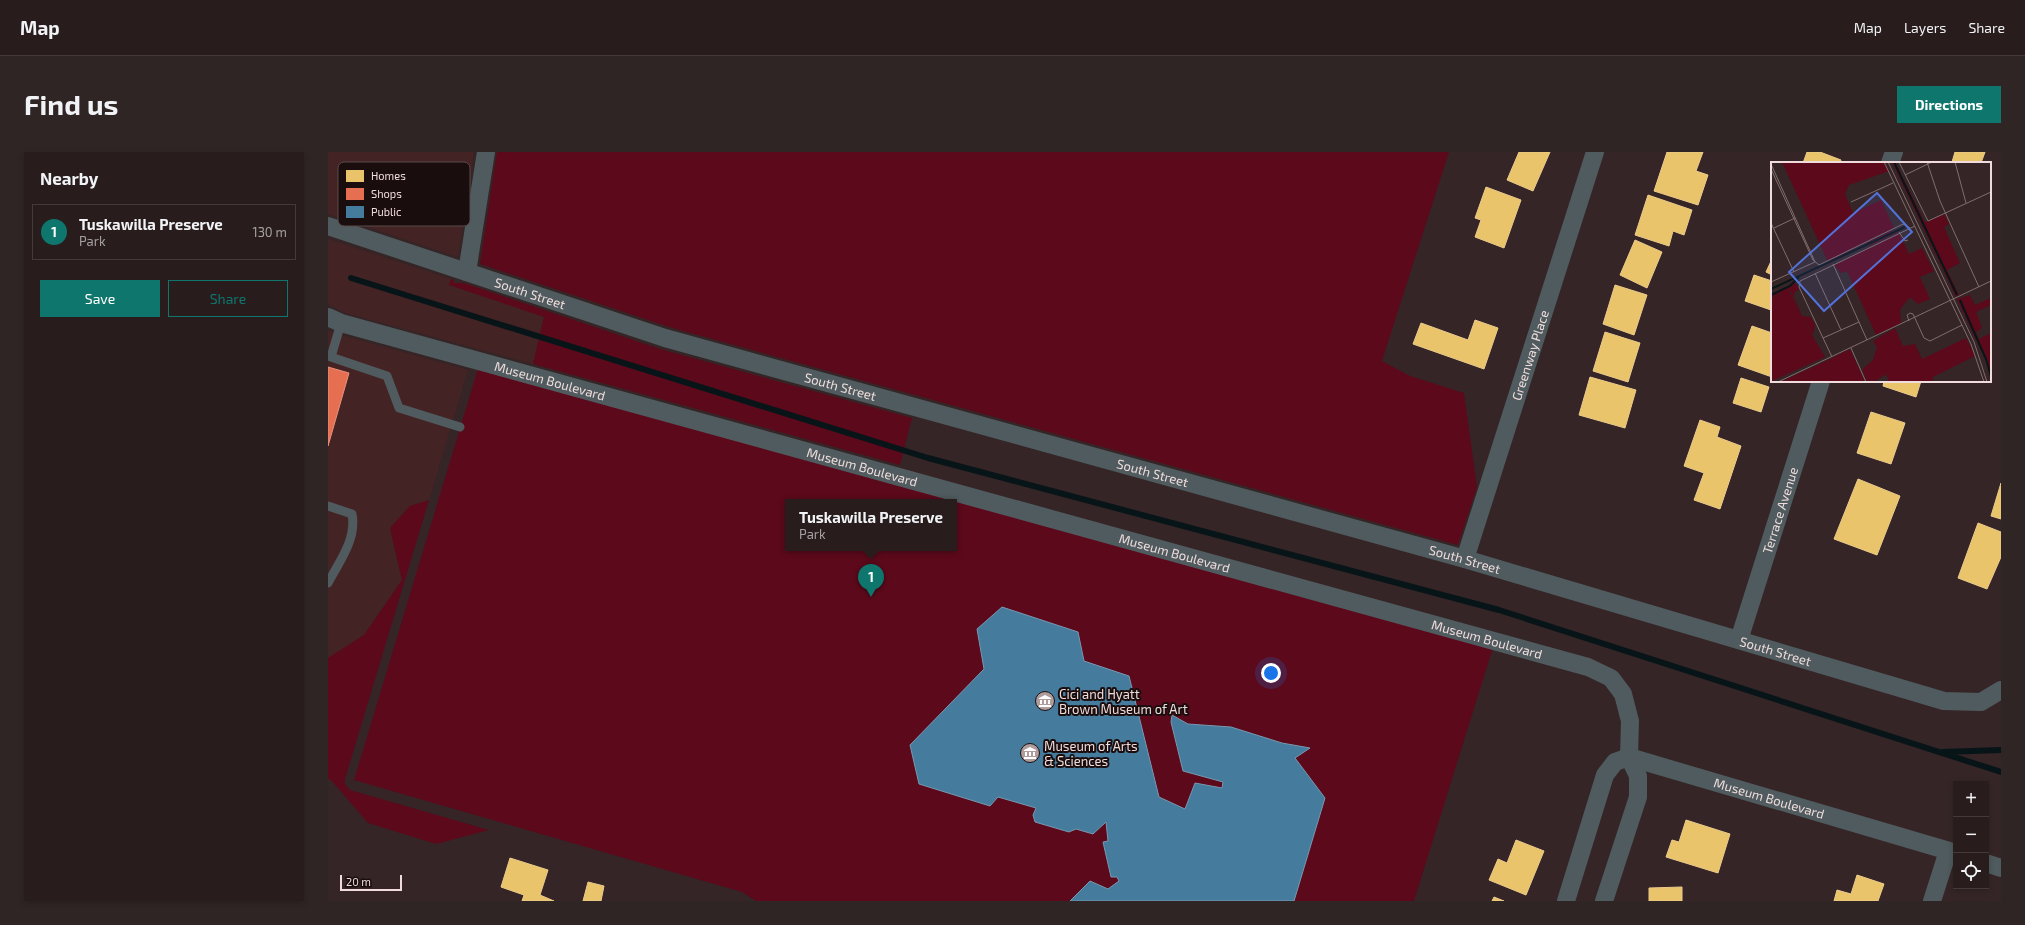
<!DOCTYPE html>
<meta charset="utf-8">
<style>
body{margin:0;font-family:"Exo 2",sans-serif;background:#302525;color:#f1f3f6}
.controls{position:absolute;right:12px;bottom:12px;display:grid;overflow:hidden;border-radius:0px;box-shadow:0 2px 6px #0003}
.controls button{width:36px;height:36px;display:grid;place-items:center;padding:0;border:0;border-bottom:1px solid #443a3b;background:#281c1c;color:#f1f3f6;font:20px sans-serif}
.scale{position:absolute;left:12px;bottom:10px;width:62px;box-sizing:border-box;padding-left:4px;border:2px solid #f0dcdc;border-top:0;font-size:11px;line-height:14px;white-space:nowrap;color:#f0dcdc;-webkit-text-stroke:3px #1a0d0d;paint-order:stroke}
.you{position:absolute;left:943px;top:521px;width:14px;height:14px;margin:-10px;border:3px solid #fff;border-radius:50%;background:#1a73e8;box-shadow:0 0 0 6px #1a73e833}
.badge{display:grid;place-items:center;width:26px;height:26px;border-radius:50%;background:#0f766e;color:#fff;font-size:13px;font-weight:700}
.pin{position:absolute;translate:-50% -33px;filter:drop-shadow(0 1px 2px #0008)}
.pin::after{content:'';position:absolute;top:21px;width:14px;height:12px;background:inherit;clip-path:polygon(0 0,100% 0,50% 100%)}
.popup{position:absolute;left:457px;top:347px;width:172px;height:52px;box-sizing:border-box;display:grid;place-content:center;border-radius:0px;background:#281c1c;filter:drop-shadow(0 1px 3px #0005);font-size:13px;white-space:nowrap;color:#a5a1a3}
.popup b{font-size:15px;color:#f1f3f6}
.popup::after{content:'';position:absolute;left:50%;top:100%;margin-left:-8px;border:8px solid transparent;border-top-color:#281c1c}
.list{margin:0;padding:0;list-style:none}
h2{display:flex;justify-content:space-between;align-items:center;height:52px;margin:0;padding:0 16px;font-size:17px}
h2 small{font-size:13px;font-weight:400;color:#a5a1a3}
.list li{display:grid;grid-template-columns:26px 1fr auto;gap:12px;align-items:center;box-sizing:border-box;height:56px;margin:0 8px 8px;padding:0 8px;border:1px solid #443a3b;border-radius:0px}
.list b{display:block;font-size:15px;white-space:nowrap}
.list p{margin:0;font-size:13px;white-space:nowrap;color:#a5a1a3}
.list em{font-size:13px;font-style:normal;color:#a5a1a3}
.actions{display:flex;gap:8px;padding:12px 16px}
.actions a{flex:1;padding:9px 0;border:1px solid #0f766e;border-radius:0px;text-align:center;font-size:14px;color:#0f766e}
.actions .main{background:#0f766e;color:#fff}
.icon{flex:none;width:22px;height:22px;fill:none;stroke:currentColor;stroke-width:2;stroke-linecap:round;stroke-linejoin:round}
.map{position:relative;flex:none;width:1673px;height:749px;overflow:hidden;border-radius:0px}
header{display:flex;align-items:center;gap:24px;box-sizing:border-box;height:56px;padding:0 20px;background:#281c1c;border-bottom:1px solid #443a3b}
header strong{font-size:19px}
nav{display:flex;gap:22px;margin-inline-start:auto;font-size:14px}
.intro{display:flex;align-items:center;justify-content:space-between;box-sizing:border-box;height:96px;padding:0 24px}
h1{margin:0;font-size:28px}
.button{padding:10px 18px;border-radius:0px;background:#0f766e;color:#fff;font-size:14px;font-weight:700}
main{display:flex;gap:24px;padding:0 24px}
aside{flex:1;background:#281c1c;border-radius:0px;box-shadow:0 2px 6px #0003}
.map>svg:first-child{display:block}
.built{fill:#442324}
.green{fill:#5c091b;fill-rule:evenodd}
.homes{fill:#e9c46a;stroke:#ebcb8c}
.shops{fill:#e76f51;stroke:#ea907b}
.public{fill:#457b9d;stroke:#7898b0}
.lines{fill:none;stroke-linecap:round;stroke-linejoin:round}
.stream{stroke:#081518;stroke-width:6}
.service{stroke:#4f5b5e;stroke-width:9}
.minor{stroke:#4f5b5e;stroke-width:18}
.labels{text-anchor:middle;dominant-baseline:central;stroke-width:4;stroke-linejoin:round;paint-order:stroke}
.street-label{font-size:13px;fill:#f0dcdc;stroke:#1a0d0d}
.poi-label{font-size:13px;fill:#f0dcdc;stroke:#1a0d0d;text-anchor:start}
.inset-river{fill:none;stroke:#081518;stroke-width:2}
.inset-road{fill:none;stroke:#806e6f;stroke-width:1}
.view{fill:#5272d9;fill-opacity:0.15;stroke:#5272d9;stroke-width:2}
.inset-edge{fill:none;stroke:#f0dcdc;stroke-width:2}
.key{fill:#1a0d0d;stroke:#5a4b4b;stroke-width:1}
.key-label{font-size:11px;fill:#f0dcdc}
</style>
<header>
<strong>Map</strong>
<nav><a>Map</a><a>Layers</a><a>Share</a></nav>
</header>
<div class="intro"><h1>Find us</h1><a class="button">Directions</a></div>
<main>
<aside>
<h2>Nearby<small></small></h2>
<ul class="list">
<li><span class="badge">1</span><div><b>Tuskawilla Preserve</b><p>Park</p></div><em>130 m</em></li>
</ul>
<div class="actions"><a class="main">Save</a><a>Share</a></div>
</aside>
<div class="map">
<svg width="1673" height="749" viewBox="0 0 1673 749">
<rect width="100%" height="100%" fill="#352526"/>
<path class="built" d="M0 0H146L130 105 0 62Z
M0 87 123 127 121 133 216 165 205 212 18 161 0 152Z
M0 178 9 182 140 218 101 348 82 354 62 376 74 428 36 483 0 506Z"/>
<path class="green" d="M169 0H1121L1054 209 1082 224 1136 241 1149 335 1130 393 341 175 152 112Z
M123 127 126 129V131H136L332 197 584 266 572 313 205 212 216 165 121 133Z
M152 210 1167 489 1086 749H428L414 740 26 628ZM460 350H626V396H460Z
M101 348 17 627V632L22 638 161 678 108 692 40 671 3 628 0 627V506L36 483 74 428 62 376 82 354Z"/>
<path class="homes" d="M1191 0H1222L1205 39 1179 28Z
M1339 0H1375L1368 19 1380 23 1370 53 1326 39Z
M1479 0H1492L1513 8 1512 11H1475Z
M1627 0H1657L1653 11H1627L1624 10Z
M1158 35 1193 48 1176 96 1147 85 1153 68 1147 66Z
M1320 43 1364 58 1356 83 1345 79 1341 94 1307 83Z
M1307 88 1334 100 1319 136 1292 123Z
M1444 107V123L1438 120Z
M1426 123 1444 129 1443 158 1417 149Z
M1287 133 1319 143 1306 183 1275 172Z
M1147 168 1170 176 1156 217 1085 192 1093 171 1140 188Z
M1424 174 1444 181V225L1410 213Z
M1277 180 1312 191 1300 230 1265 219Z
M1262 225 1308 238 1297 276 1251 263Z
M1413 226 1441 235 1433 260 1405 251Z
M1556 229H1593L1588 245 1555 234Z
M1543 260 1577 271 1563 312 1529 301Z
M1372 268 1392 275 1389 285 1413 294 1392 357 1366 348 1376 321 1356 314Z
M1530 327 1572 344 1549 403 1506 387Z
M1673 331V367L1663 364Z
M1650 371 1673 380V405L1659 437 1630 426Z
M1358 668 1402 682 1390 721 1338 705 1344 688 1351 690Z
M1188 688 1216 699 1198 743 1161 728 1170 707 1179 711Z
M182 706 220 718 212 743 226 749H194L196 743 173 735Z
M1529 723 1556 732 1550 749H1506L1509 738 1523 742Z
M260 730 276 734 273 749H255Z
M1354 735V749H1321V736Z
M1166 745 1176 749H1164Z"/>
<path class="shops" d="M0 215 21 221 0 294Z"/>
<path class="public" d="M674 455 750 480 756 509 801 524 831 645 857 657 867 631 894 636 895 630 855 619 843 570 844 563 860 572 903 575 954 591 982 596 967 606 997 646 966 749H742L762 729 780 737 791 729 789 725H783L775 690 780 689 778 670 765 682 748 677 741 680 707 670 705 663 708 656 670 645 662 654 591 632 582 593 656 517 649 477Z"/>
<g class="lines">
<path class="stream" d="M23 126 600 306 1171 458 1673 620
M1615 600 1673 598"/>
<path class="service" d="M0 204 59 224 71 256 132 275
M3 205 13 171
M0 354 24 362C29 387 11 410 0 431"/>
<g class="minor">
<path d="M1562 11 1566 0"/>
<path id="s1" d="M0 74 337 186 1137 407 1616 549 1653 550 1673 538"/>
<path d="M139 120 158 0"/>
<path id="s2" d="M0 165 13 171 1260 515 1283 526 1295 542 1302 569 1301 605 1310 624V645L1276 749"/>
<path id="s3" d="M1137 407 1267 0"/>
<path id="s4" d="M1411 488 1493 229"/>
<path id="s5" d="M1301 605 1628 701"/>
<path d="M1658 711 1673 716"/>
<path d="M1238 749 1277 623 1287 610 1301 605"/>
<path d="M1604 749 1620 699"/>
</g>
</g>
<defs>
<symbol id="museum-disc" viewBox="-11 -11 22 22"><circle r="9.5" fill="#af9c9c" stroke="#1a0d0d"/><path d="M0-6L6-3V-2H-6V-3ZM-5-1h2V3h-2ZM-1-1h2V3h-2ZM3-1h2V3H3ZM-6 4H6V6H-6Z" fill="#fff"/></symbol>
</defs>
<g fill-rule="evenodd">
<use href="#museum-disc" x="706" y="538" width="22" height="22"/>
<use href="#museum-disc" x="691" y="590" width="22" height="22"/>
</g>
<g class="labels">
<g class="street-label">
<text stroke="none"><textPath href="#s1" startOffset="213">South Street</textPath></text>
<text stroke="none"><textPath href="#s3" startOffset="214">Greenway Place</textPath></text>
<text stroke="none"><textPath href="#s2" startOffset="231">Museum Boulevard</textPath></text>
<text stroke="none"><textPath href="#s1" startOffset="537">South Street</textPath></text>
<text stroke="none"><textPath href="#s2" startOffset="555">Museum Boulevard</textPath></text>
<text stroke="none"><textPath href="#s1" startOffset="861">South Street</textPath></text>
<text stroke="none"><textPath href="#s4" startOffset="136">Terrace Avenue</textPath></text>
<text stroke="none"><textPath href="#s2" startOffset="879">Museum Boulevard</textPath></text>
<text stroke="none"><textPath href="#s1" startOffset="1185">South Street</textPath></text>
<text stroke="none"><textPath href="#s2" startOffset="1203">Museum Boulevard</textPath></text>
<text stroke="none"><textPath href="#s1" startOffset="1509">South Street</textPath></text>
<text stroke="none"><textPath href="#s5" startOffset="146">Museum Boulevard</textPath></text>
</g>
<g class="poi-label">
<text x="731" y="542">Cici and Hyatt<tspan x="731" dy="15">Brown Museum of Art</tspan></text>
<text x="716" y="594">Museum of Arts<tspan x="716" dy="15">&amp; Sciences</tspan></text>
</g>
</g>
<g transform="translate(1443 10)">
<rect width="220" height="220" fill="#352526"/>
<path d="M11 0H113L118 9 78 23 74 32 82 51 110 38 123 66 57 100ZM121 0H124L153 59 156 60 173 52 178 62 173 65 189 101 176 108 188 133 185 135ZM120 69 122 71 129 69 98 84 96 81ZM128 71 138 92 151 86 163 109 149 115 159 137 147 142 140 136 137 137 129 148 130 161 105 173 76 109 70 111 63 103ZM24 121 28 127 23 131V135L31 154 40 155 44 163 42 173 30 154 19 128 0 135V132ZM18 128 30 154 54 195 1 219 0 136ZM199 133 204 143 220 136V143L205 150 211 166 205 170 208 177 220 171V220L216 201 186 137ZM124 166 132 184 144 182 151 197 195 176 204 194 162 215V220H118L115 212 103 220H96L91 208 102 198 106 185 102 179ZM79 187 94 220H9L53 200Z" fill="#5c091b"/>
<path class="inset-river" d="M123 0 186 133M0 127 134 65M0 133 19 124 28 115M189 138 215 197 220 214"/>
<path class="inset-road" d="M113 0 200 182 213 220M117 0 203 180 216 220M128 0 157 59 220 30M156 0 169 39 208 125M184 0 195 41M0 2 44 100M0 7 42 98 48 103 132 62 139 66M134 13 161 0M80 40 122 21M0 61 23 110M3 66 24 56M128 70 134 79 137 78M62 102 96 178M44 111 70 168M0 120 44 100M138 159 136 153 139 151 142 152 153 176 159 179 191 163M52 176 88 160M80 186 95 220M61 195 28 125 29 119 144 64M7 220 220 119"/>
<path class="view" d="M106 31 141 70 53 149 18 110Z"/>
<rect width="220" height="220" class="inset-edge"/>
</g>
<rect x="10" y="10" width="132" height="64" rx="6" class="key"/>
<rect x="18" y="18" width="18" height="12" fill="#e9c46a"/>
<rect x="18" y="36" width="18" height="12" fill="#e76f51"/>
<rect x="18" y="54" width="18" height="12" fill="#457b9d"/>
<g class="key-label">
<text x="43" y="28">Homes</text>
<text x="43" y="46">Shops</text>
<text x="43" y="64">Public</text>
</g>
</svg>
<div class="controls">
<button>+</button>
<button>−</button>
<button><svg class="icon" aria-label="locate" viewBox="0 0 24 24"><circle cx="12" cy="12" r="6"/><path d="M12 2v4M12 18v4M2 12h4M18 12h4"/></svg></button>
</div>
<div class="scale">20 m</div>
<div class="you"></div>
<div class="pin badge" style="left:543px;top:445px">1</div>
<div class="popup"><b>Tuskawilla Preserve</b>Park</div>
</div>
</main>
